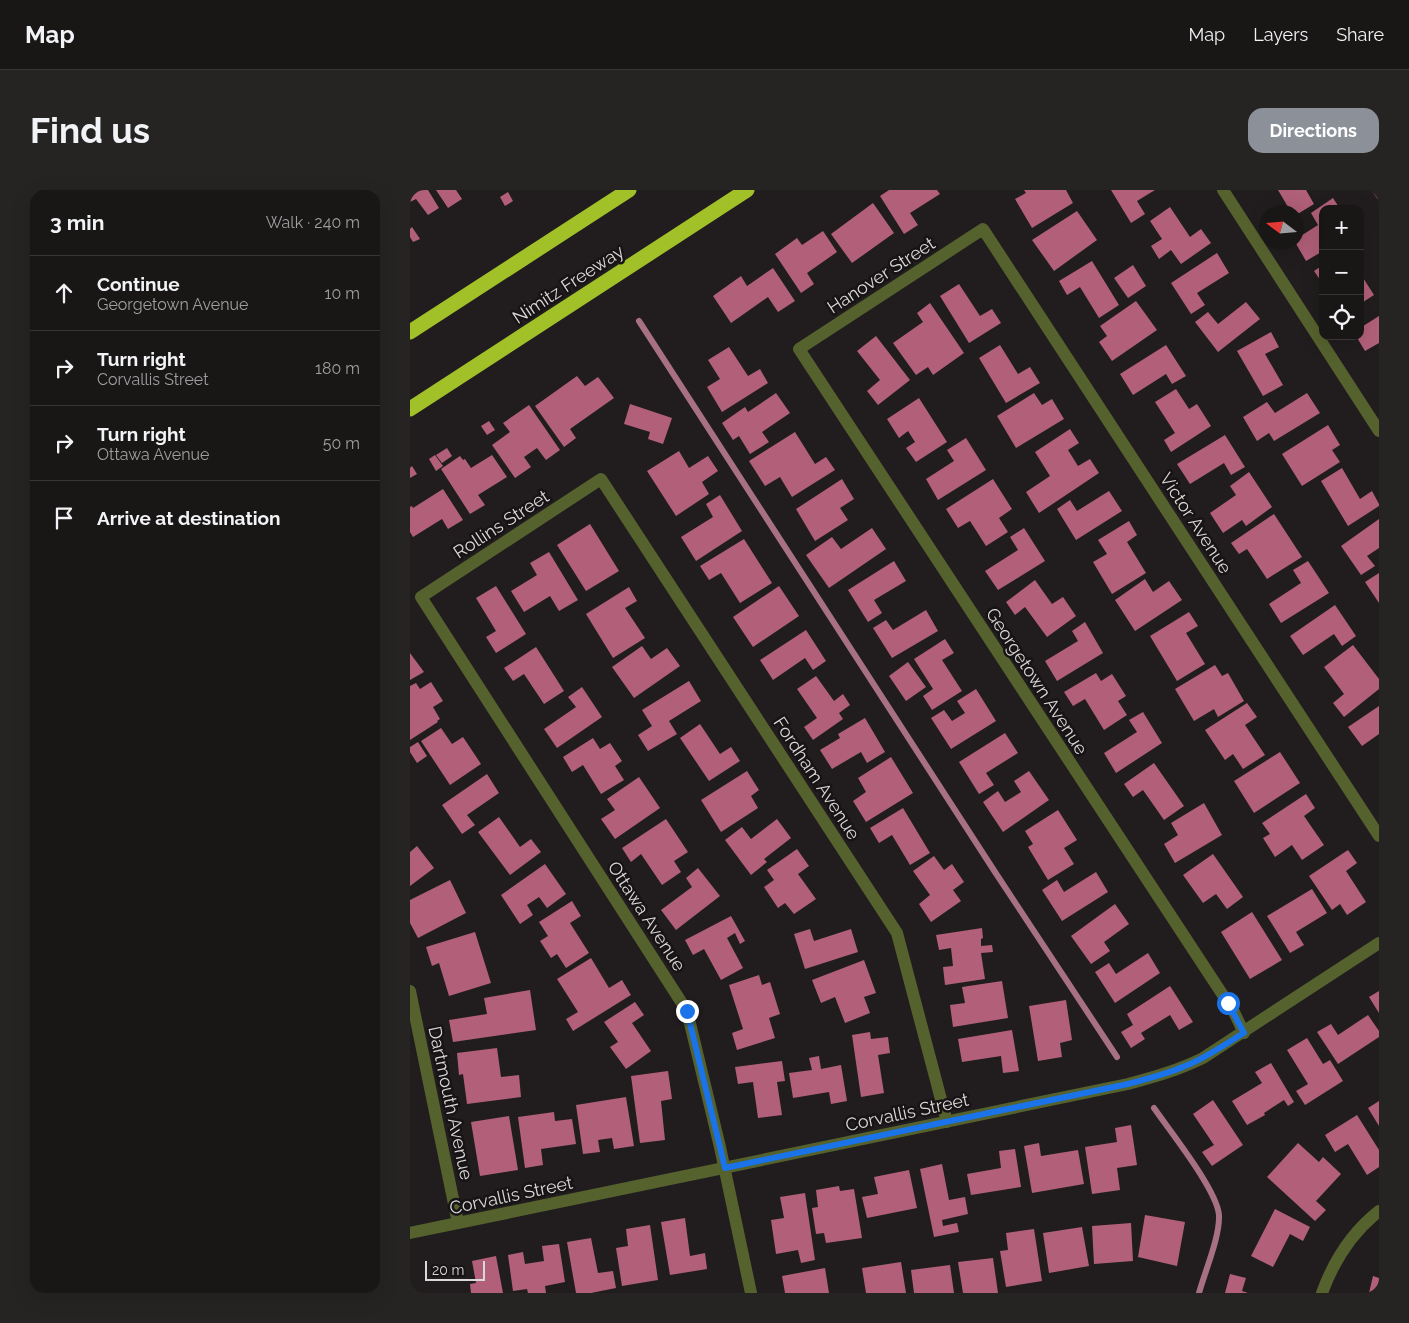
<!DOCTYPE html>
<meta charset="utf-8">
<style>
body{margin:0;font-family:Raleway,sans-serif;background:#262323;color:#f1f3f6}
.controls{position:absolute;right:15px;top:15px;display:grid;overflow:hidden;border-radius:10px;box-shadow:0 5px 20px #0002}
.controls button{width:45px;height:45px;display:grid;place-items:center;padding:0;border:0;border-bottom:1px solid #373535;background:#191616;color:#f1f3f6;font:25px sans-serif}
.compass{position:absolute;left:849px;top:15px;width:45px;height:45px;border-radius:50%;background:#191616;box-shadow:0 5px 20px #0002;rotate:286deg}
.scale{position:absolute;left:15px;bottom:12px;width:60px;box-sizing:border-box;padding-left:5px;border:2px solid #d9d7d7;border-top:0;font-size:14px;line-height:18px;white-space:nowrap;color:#d9d7d7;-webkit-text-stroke:4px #181415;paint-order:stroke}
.stop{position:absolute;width:15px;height:15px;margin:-11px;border:4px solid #1a73e8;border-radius:50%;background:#fff}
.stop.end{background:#1a73e8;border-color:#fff;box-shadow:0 1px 5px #0008}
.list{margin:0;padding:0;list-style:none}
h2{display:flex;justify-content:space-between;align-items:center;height:65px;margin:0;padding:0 20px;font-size:21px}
h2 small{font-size:16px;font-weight:400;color:#9f9fa1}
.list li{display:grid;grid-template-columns:32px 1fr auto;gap:15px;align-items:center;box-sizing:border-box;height:75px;padding:0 20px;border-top:1px solid #373535}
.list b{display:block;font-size:19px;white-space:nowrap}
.list p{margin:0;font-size:16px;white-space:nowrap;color:#9f9fa1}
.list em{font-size:16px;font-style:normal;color:#9f9fa1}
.icon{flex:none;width:28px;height:28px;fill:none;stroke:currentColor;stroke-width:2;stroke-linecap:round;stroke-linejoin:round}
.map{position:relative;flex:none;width:969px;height:1103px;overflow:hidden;border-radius:15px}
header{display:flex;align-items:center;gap:30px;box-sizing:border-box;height:70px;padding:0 25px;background:#191616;border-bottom:1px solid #373535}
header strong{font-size:24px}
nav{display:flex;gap:28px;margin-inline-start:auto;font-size:18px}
.intro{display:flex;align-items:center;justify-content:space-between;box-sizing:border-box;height:120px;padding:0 30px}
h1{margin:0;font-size:35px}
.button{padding:12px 22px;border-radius:15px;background:#8c9099;color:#fff;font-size:18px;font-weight:700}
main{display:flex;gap:30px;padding:0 30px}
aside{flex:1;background:#191616;border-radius:15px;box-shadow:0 5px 20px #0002}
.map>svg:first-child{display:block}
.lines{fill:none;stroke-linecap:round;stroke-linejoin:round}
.stream{stroke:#a87083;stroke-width:6}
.building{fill:#b2607a}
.street{stroke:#55622e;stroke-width:12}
.highway{stroke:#a2c129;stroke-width:15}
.route{stroke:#1a73e8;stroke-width:6}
.labels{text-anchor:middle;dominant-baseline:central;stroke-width:5;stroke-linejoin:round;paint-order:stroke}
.street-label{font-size:18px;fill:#d9d7d7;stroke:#181415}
</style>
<header>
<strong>Map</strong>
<nav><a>Map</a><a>Layers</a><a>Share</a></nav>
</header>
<div class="intro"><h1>Find us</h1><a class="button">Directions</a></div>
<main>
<aside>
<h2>3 min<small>Walk · 240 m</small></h2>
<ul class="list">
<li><svg class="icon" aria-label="ahead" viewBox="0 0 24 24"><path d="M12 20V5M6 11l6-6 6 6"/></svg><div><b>Continue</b><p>Georgetown Avenue</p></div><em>10 m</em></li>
<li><svg class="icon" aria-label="right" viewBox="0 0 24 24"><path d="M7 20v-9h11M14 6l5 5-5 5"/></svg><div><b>Turn right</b><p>Corvallis Street</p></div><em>180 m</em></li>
<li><svg class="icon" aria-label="right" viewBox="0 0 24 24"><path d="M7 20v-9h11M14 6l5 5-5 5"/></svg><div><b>Turn right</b><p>Ottawa Avenue</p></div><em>50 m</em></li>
<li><svg class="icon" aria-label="arrive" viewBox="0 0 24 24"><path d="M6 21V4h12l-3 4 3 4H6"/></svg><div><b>Arrive at destination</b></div></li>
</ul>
</aside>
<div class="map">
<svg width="969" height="1103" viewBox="0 0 969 1103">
<rect width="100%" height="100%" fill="#211d1e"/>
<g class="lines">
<path class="stream" d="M229 131 585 682 707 867
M744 918C760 941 807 1000 809 1025 810 1047 795 1081 789 1103"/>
</g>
<path class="building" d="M0 0H18L29 18 18 25 6 9 0 12Z
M26 0H46L52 9 38 18Z
M479 0H527L530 4 500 23 508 35 494 44 470 6Z
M614 0H656L663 13 622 38 605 9 616 3Z
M701 0H745L727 11 735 24 721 33Z
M868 0H896L904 14 886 25V22H881Z
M961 0H969V11Z
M98 2 103 11 95 16 90 7Z
M923 8 930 19H913V61L896 71 885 52H886V49L908 35 901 23Z
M463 13 484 43 442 73 421 44Z
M760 17 780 47 791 39 801 53 771 74 761 60 749 69 741 56 752 49 740 31Z
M667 21 687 50 644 81 622 50Z
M2 37 10 49 3 52 0 47V39Z
M413 41 427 62 397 83 404 94 391 103 365 64 387 48 392 55Z
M807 63 819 83 787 103 795 115 781 124 761 93Z
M682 71 709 115 689 128 670 97 657 105 649 91Z
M723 75 736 96 718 108 704 88Z
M913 75V94L904 81Z
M363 78 385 111 368 122 358 107 321 133 303 106 331 86 337 96Z
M950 83 964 105 950 114Z
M549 94 570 126 582 119 591 133 559 153 530 106Z
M726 111 747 140 702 171 689 152 697 146 690 136Z
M836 112 850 129 808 162 785 132 798 122 808 134Z
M520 113 554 163 523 185 518 177 506 185 483 153 513 132 507 123Z
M969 126V153L955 161 946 146H950V138Z
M861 142 869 157 855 164 873 195 853 206 827 161Z
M466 146 500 190 468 215 457 201 470 190 447 161Z
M590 155 608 184 620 177 630 193 596 213 569 168Z
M756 155 776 186 762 194 756 184 723 205 710 184Z
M319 157 338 186 350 179 358 193 312 222 297 197 310 189 298 170Z
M167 186 175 196 188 187 204 208 160 239 166 248 154 257 125 216Z
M766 199 779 219 787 214 801 236 761 262 754 250 765 243 745 212Z
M366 203 380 223 352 242 359 252 340 264 329 246 323 250 312 233 335 217 338 222Z
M624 203 632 215 642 209 654 229 606 258 587 226Z
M897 203 910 223 864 251 859 243 847 251 833 227 857 212 865 223Z
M509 208 537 252 506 272 496 258 505 252 498 241 489 248 477 229Z
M220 214 262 228 253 254 238 249 240 242 214 234Z
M119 215 150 260 136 270 127 258 114 267 121 277 105 288 82 255 100 242 93 233Z
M79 231 85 240 77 245 71 236Z
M918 235 930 255 922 260 930 272 892 296 872 264Z
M660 239 669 253 658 260 668 276 680 269 689 283 629 323 616 302 640 286 625 262Z
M385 242 405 274 416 267 425 280 382 307 370 287 355 296 339 271Z
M815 245 835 277 821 285 814 273 780 294 767 274Z
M556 248 576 280 528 310 516 289 544 271 537 260Z
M37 258 42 266 32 273 26 265Z
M269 261 279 278 298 266 308 281 292 292 299 304 266 326 237 281Z
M25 265 33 276 26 281 19 269Z
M82 265 97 287 68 305 75 315 60 324 31 279 50 266 53 270 55 269 61 278Z
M2 276 7 284 0 288V278Z
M932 278 950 309 962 301 969 314V316L938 336 911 291Z
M839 282 862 317 836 336 832 330 813 343 800 323 826 305 820 296Z
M432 289 444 309 430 318 438 330 405 351 386 319Z
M583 289 602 319 589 328 598 342 576 356 560 331 548 338 536 319Z
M33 299 53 330 38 339 32 329 3 347 0 342V317L2 316 3 318Z
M699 301 712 321 666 350 647 319 660 310 667 321Z
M310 305 332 341 286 371 271 347 303 327 296 314Z
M864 324 892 367 857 389 837 359 829 364 821 353Z
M969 329V358L957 366 965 376 951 385 931 356Z
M719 331 727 345 717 352 736 383 702 404 683 372 697 364 688 350Z
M180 334 209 381 176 401 147 355Z
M462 338 476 359 419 398 396 365 422 347 431 359Z
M614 338 635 371 588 400 575 381 608 360 600 347Z
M334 349 362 393 330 413 311 383 299 390 290 376Z
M139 362 168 410 149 421 140 406 114 422 101 401 127 385 120 373Z
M484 371 496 391 464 410 472 423 458 432 438 400Z
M898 371 919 403 871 433 859 414 891 393 883 380Z
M969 383V413L955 392Z
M735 389 743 402 759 391 772 410 725 441 705 410Z
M625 390 642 414 653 407 666 426 637 447 615 417 605 425 596 412Z
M86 396 116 444 86 463 76 447 86 441 66 408Z
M369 396 389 426 343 457 323 427Z
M219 397 227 411 215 418 235 448 203 468 176 424Z
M925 415 946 446 932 456 924 444 893 465 880 446Z
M516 420 528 441 482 468 463 438 476 430 483 440Z
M779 422 788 436 776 443 795 474 767 491 740 446Z
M675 432 693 463 647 491 635 471 668 451 662 441Z
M396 440 416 471 403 480 395 468 363 490 350 470Z
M535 449 544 463 532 470 552 501 522 520 513 506 523 499 504 469Z
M943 455 969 489V499L934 527 923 513 934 504 914 477Z
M232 456 241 469 257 458 270 476 224 508 202 477Z
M126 457 154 501 134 514 114 484 103 491 94 478Z
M0 463 14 482 0 490Z
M498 472 516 497 496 511 479 486Z
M805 475 812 486 818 483 834 511 808 527 804 519 784 531 765 499Z
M686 483 691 491 702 484 716 506 708 511 717 525 694 540 675 509 663 516 654 502Z
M406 486 424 511 433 504 440 515 429 523 433 529 403 550 394 537 407 528 387 499Z
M279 491 291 511 259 531 267 544 238 561 228 545 242 536 232 520Z
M21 492 33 511 23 517 30 529 27 531 28 532 0 550V496L6 493 10 499Z
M172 497 192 527 147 558 134 539 166 517 158 507Z
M566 499 586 531 541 559 521 528 534 520 542 531 555 523 547 511Z
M837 513 847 527 835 535 855 565 833 579 823 564 815 570 795 540Z
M969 516V544L952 556 938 537Z
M733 522 752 553 706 583 694 563 727 542 719 530Z
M455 528 475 562 457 573 451 562 422 579 410 560 430 548 428 544Z
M290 534 310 564 321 557 330 571 299 591 270 548Z
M31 538 42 554 53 547 71 574 40 595 11 551Z
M595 543 608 563 576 583 584 595 569 604 549 572Z
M183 548 190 559 200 553 212 571 205 576 214 590 191 604 173 575 162 582 153 567Z
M8 552 17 566 7 573 0 562V557Z
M870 562 890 593 844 623 824 591Z
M481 567 503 603 456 632 443 611 456 602 448 588Z
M744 573 774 616 754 630 733 600 723 607 714 594Z
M337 581 349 600 341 606 348 618 311 642 291 610Z
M619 581 639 610 593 642 573 612 588 601 595 612 611 602 604 591Z
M77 584 89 603 57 625 65 635 52 644 32 615Z
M229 587 250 618 205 649 191 629 205 620 197 609Z
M896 604 905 618 894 626 914 655 892 670 882 655 865 667 853 648 860 644 852 633Z
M794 613 812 645 765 673 754 654 768 645 761 633Z
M493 618 520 663 500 675 482 645 469 653 460 638Z
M648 620 667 650 654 658 664 674 638 690 618 657 623 654 615 641Z
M89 627 110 657 121 649 131 662 100 685 68 642Z
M256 629 278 662 264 671 271 682 252 695 231 664 221 672 212 658Z
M367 629 381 648 354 669 357 672 341 685 315 650 332 637 341 649Z
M7 656 24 678 0 696V662Z
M387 659 399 676 388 684 406 709 384 724 375 713 368 718 354 697 364 690 357 680Z
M938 660 947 673 936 681 956 712 937 725 930 714 922 720 899 686Z
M803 664 833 707 817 719 806 704 793 713 773 685Z
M524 666 534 680 542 674 554 692 543 700 551 711 521 732 509 714 520 705 503 681Z
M135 674 156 704 137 718 129 707 117 715 123 725 110 734 91 705Z
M288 678 310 706 266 740 251 720 282 697 276 688Z
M686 682 698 702 652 731 632 700 647 690 654 702Z
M40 690 56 723 8 748 0 733V710Z
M902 699 917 723 886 742 894 755 880 763 857 726Z
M162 711 171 726 160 733 179 763 156 778 147 764 141 768 130 751 138 746 129 732Z
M705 714 719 734 694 752 700 761 681 774 661 746Z
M842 722 872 770 840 789 811 742Z
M321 726 335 751 330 754 325 743 317 748 333 778 311 790 294 759 283 765 275 750Z
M572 738 573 748 571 749V756L582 755 583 762 571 763 575 789 535 795 533 777 543 776 541 758 529 760 526 745Z
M400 739 404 751 441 739 448 762 395 779 384 744Z
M65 742 81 793 39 806 29 773 22 776 16 757Z
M738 763 750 783 705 813 685 782 699 773 706 784Z
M181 768 199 798 212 790 221 805 163 841 156 829 168 822 147 789Z
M454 770 466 803 454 807 460 823 435 833 425 807 411 813 402 790Z
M349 785 352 795 360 792 370 824 359 828 365 848 327 860 322 843 333 839 319 795Z
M592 791 598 828 543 837 540 815 555 813 552 797Z
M760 796 783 832 769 840 760 825 731 843 735 849 721 858 711 842 723 835 717 824Z
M120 800 126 840 43 852 39 830 77 824 74 808Z
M969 801V823L959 807Z
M656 810 662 850 650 853 652 867 628 871 619 816Z
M225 812 234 825 222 833 241 861 216 879 200 857 208 852 194 832Z
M958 825 969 841V847L928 874 907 842 921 834 928 845Z
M602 840 609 881 593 883 591 866 552 872 548 849Z
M460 842 461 849 478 847 480 863 468 865 474 903 451 907 442 845Z
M897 848 913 874 920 870 933 891 895 915 886 901 898 894 877 860Z
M87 858 91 887 109 885 111 907 57 914 53 884 49 885 47 863Z
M409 866 411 879 431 875 437 911 421 914 419 902 383 908 379 883 402 880 399 868Z
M372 871 375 891 367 892 372 925 348 928 343 892 328 894 325 877Z
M861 873 884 912 878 916 874 910 854 923 855 925 837 935 822 911 852 893 845 882Z
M258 881 262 909 251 911 255 950 230 953 221 886Z
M216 907 224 956 204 959 202 948 188 950 190 962 173 964 166 915Z
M803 910 833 955 802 976 792 962 804 955 783 924Z
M969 911V936L958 918Z
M144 922 145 931 162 929 166 954 131 959 133 975 115 978 108 927Z
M947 925 969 960V977L957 985 938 954 925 962 915 945Z
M99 926 108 980 70 986 61 932Z
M721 935 727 975 707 978 710 1000 682 1004 675 957 707 952 705 938Z
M629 953 631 966 668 960 674 994 622 1003 614 956Z
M888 953 909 972 913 967 931 984 906 1011 916 1020 905 1031 857 987Z
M605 959 611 997 561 1005 557 984 591 978 589 961Z
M532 974 539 1010 555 1007 558 1024 532 1030 533 1036 547 1033 549 1042 524 1047 510 979Z
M499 980 507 1018 457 1028 452 1007 468 1004 464 987Z
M429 996 430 1001 444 999 452 1048 416 1053 414 1043 406 1044 402 1018 408 1017 406 1000Z
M395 1003 405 1070 391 1073 388 1060 366 1064 361 1030 374 1028 370 1007Z
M865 1019 900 1037 893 1051 880 1044 863 1077 841 1066Z
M735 1025 775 1032 767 1076 728 1067Z
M275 1028 280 1066 295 1063 297 1079 260 1085 251 1032Z
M721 1033 723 1071 684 1074 682 1036Z
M240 1035 248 1090 212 1096 206 1058 218 1056 216 1039Z
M672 1037 679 1076 639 1083 633 1043Z
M624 1039 632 1091 596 1097 590 1061 598 1060 596 1043Z
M181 1048 188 1083 203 1081 206 1098 181 1103H166L157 1052Z
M149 1054 155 1092 135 1096 136 1103H118L117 1099 103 1101 98 1065 113 1062 115 1074 134 1071 132 1056Z
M86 1066 93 1103H61L60 1094 66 1093 62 1071Z
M583 1068 588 1103H553L548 1072Z
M491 1072 496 1103H456L452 1078Z
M540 1075 544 1103H504L501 1080Z
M415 1078 419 1103H375L372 1086Z
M820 1084 836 1088 832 1101 838 1103H815Z
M963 1086 969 1088V1103H959Z"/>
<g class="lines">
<path class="street" d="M813 0 969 241
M0 801 48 1033
M834 843 824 822 389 159 573 39 969 646
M0 1043 718 894C744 887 769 880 793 868L969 753
M341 1103 310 957 277 821 11 407 191 289 487 743 537 932
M912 1103C924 1070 941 1043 969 1021"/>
<path class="highway" d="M0 142 219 0
M0 219 337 0"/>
</g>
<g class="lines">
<path class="route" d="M277 821 315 978 718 894C737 889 757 884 775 876 796 868 815 854 834 843L818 813"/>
</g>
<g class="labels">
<g class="street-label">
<text transform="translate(471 85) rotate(-33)">Hanover Street</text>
<text transform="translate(158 94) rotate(-33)">Nimitz Freeway</text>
<text transform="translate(786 333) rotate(57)">Victor Avenue</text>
<text transform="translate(91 334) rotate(-33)">Rollins Street</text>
<text transform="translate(627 491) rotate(57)">Georgetown Avenue</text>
<text transform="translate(407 588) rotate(57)">Fordham Avenue</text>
<text transform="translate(237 726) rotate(57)">Ottawa Avenue</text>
<text transform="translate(41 913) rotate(78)">Dartmouth Avenue</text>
<text transform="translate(497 922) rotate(-12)">Corvallis Street</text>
<text transform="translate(101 1005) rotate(-12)">Corvallis Street</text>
</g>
</g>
</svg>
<div class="controls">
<button>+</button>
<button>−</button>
<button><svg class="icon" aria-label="locate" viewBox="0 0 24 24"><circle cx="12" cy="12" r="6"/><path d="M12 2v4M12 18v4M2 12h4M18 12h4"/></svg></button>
</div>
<svg class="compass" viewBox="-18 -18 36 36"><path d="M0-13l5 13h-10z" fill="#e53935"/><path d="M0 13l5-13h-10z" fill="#9f9fa1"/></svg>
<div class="scale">20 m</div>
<div class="stop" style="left:818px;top:813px"></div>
<div class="stop end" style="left:277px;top:821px"></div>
</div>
</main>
